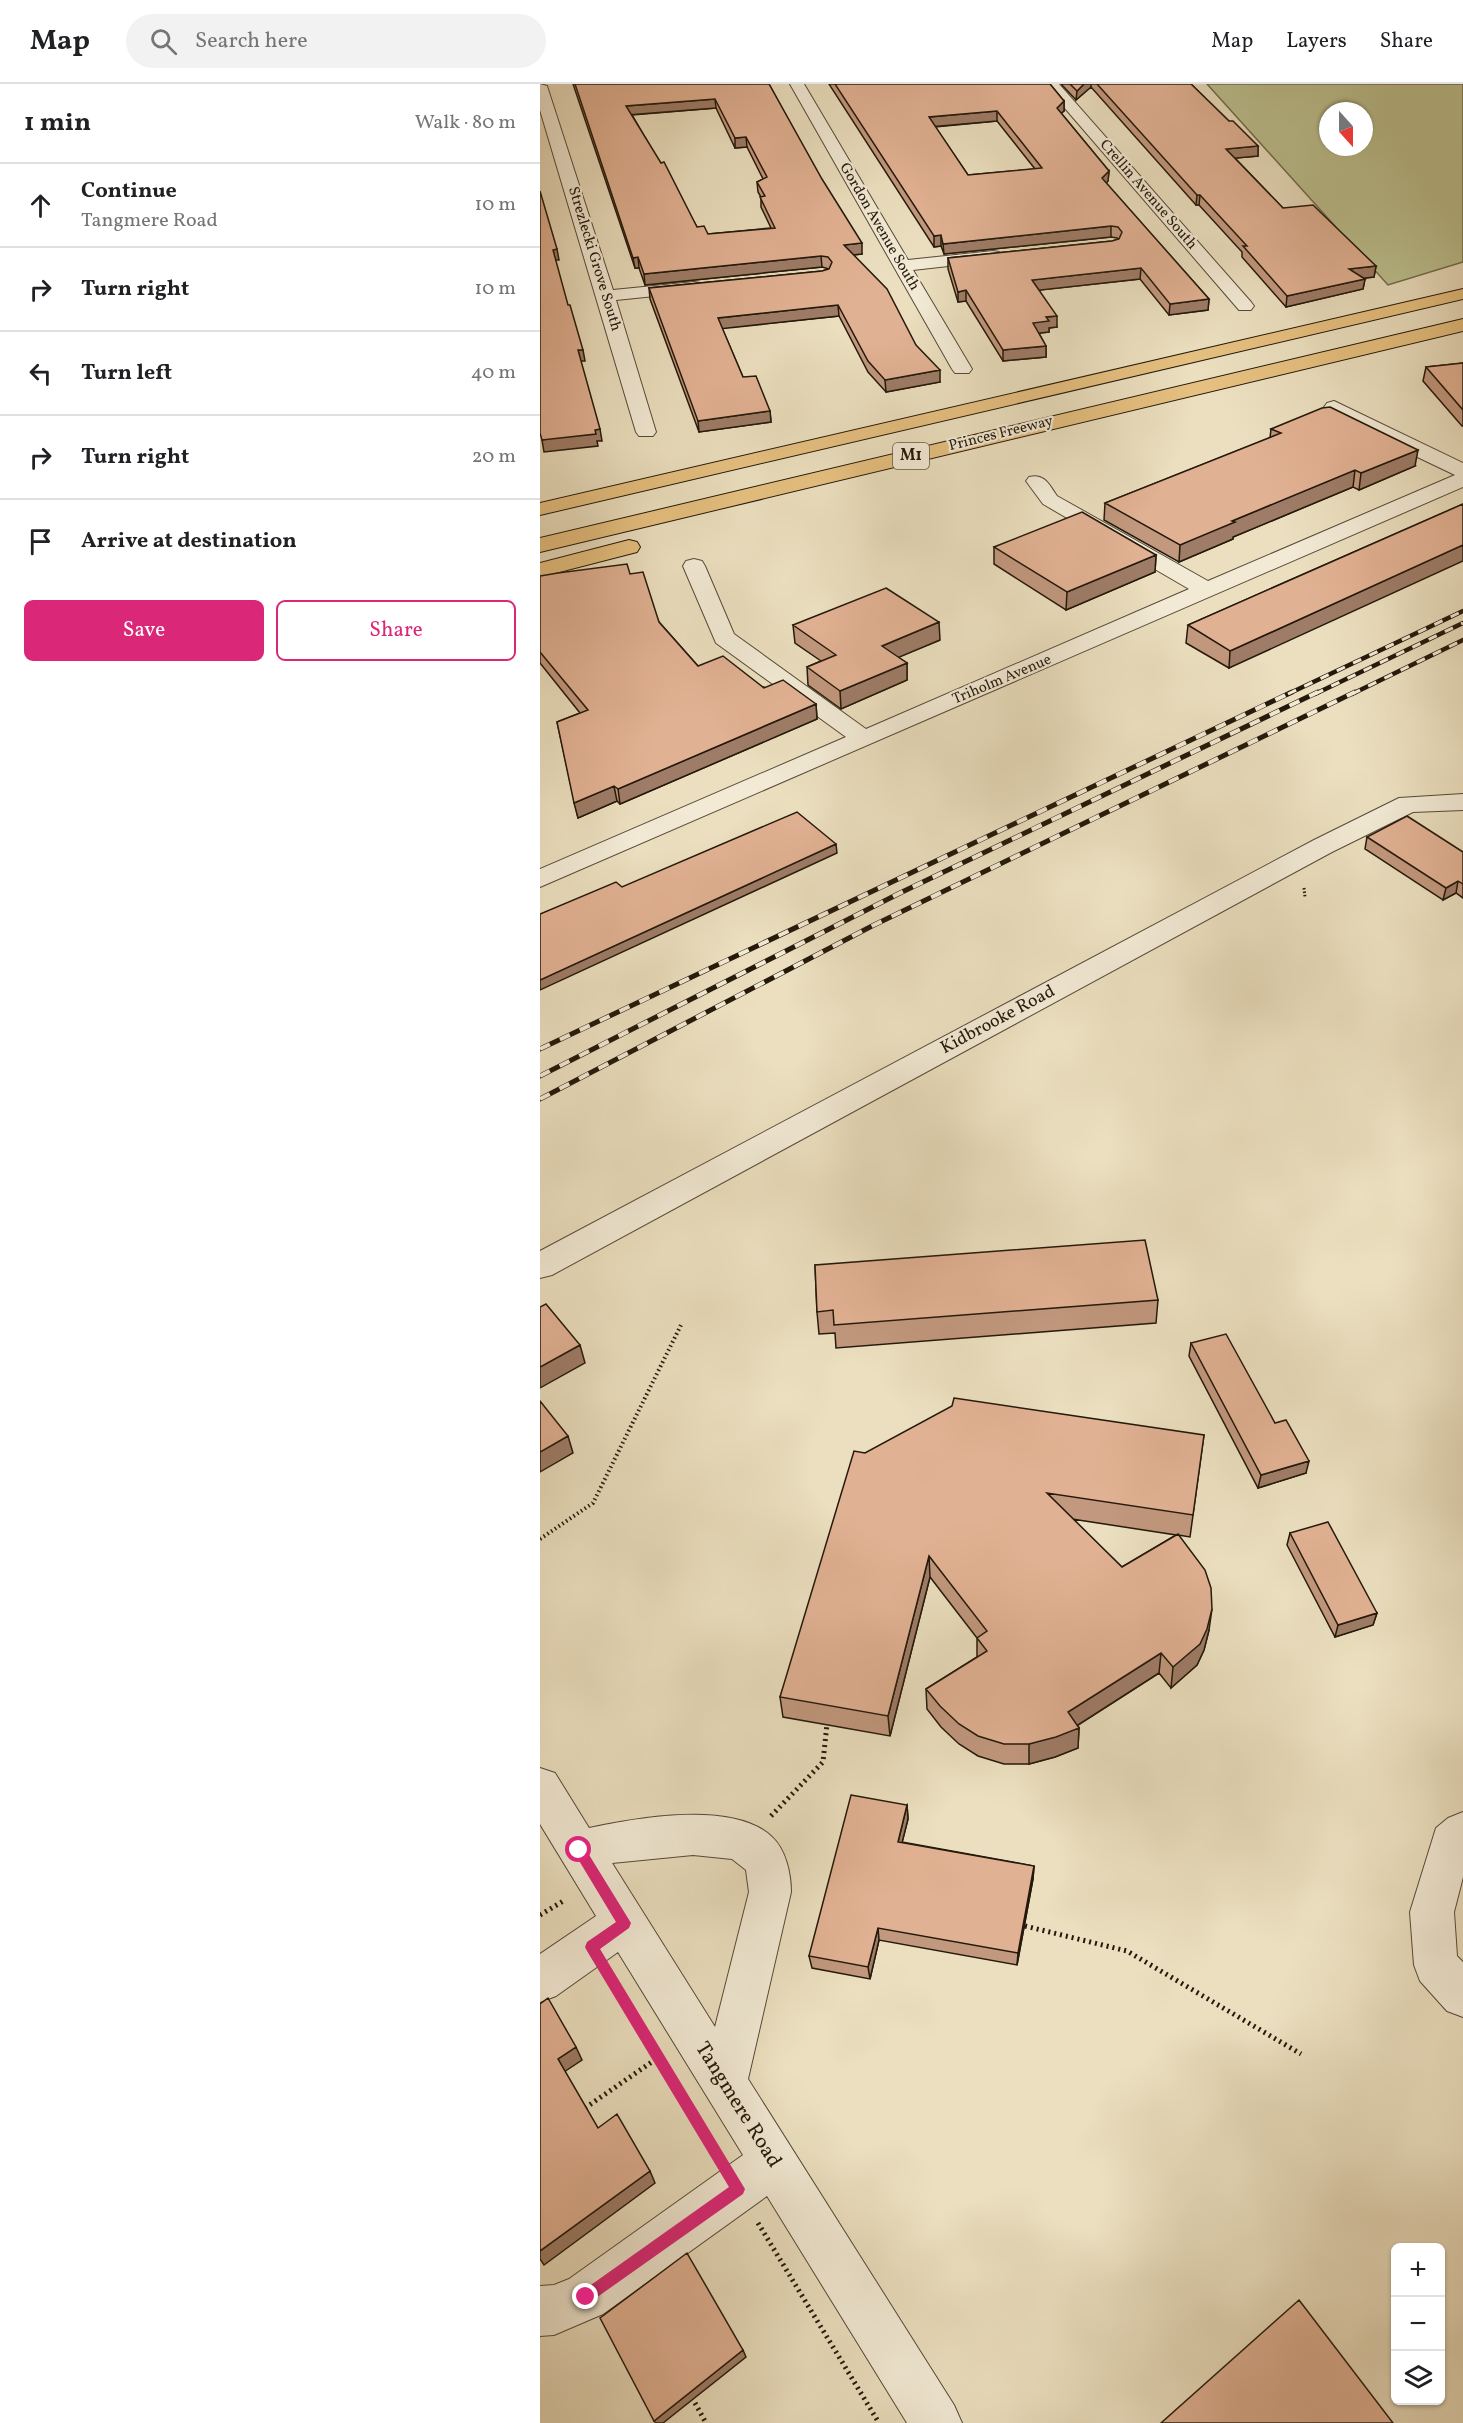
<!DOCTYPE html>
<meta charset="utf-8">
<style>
body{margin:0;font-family:Vollkorn,serif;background:#f2f2f2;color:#202124}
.controls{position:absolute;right:18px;bottom:18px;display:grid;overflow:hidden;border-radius:9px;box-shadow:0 2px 4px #0004}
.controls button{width:54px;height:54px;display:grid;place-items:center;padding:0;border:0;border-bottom:2px solid #e0e0e0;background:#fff;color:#202124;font:30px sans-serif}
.compass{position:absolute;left:779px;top:18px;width:54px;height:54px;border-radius:50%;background:#fff;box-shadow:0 2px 4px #0004;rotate:159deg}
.stop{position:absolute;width:18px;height:18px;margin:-14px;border:4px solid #db2777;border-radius:50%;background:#fff}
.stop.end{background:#db2777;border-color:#fff;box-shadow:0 2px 6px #0008}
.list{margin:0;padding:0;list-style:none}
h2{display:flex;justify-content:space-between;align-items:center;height:78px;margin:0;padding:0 24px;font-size:26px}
h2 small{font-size:20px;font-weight:400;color:#757577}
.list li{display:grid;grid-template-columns:39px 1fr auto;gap:18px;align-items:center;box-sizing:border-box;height:84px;padding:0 24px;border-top:2px solid #e0e0e0}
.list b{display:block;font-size:22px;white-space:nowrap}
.list p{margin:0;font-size:20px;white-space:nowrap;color:#757577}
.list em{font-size:20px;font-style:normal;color:#757577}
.actions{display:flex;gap:12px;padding:18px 24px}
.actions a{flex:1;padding:14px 0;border:2px solid #db2777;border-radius:9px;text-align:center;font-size:21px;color:#db2777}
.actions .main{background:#db2777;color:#fff}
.icon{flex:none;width:33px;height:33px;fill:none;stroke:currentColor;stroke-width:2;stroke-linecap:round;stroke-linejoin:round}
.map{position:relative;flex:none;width:923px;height:2339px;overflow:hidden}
header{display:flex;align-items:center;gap:36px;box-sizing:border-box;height:84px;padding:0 30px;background:#fff;border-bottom:2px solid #e0e0e0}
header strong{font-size:28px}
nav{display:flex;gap:33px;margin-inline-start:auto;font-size:21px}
.search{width:420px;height:54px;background:#f2f2f2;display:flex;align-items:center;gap:15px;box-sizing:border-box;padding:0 21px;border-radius:33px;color:#757577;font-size:22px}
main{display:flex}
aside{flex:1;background:#fff}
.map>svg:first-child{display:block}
.green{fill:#bcc08f;stroke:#706c4d;stroke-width:1.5;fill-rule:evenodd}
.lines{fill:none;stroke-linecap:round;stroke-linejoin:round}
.minor-casing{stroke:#564a38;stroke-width:2}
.highway-casing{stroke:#24190b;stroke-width:2}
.path-far2{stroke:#24190b;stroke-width:3;stroke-dasharray:1.5 2;stroke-linecap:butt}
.path-far1{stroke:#24190b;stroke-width:4;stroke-dasharray:1.5 3;stroke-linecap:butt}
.path{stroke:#24190b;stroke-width:5;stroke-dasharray:2 4;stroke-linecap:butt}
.minor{fill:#f2ead5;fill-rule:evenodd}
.highway{fill:#e6c080;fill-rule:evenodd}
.rail-far1-casing{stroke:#24190b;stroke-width:4.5}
.rail-casing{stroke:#24190b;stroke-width:5}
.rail-far1{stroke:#f2ead5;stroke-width:3;stroke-dasharray:9;stroke-linecap:butt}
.rail{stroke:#f2ead5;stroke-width:4;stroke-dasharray:11;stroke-linecap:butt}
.wall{fill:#c2987e;stroke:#24190b;stroke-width:1.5;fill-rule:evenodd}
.shaded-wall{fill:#9e7c67;stroke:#24190b;stroke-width:1.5}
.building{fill:#e1b193;stroke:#24190b;stroke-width:1.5;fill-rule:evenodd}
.route{fill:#db2777}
.labels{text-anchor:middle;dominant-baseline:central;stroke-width:4.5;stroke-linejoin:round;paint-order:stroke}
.far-street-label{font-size:15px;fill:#24190b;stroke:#f2ead5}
.shield{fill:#f2ead5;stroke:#625848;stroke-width:1.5}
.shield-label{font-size:16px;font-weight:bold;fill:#24190b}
.street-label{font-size:18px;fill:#24190b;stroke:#f2ead5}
.near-street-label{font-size:21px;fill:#24190b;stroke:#f2ead5}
</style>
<header>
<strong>Map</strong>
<div class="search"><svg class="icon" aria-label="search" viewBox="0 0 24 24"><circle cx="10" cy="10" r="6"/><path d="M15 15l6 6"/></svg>Search here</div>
<nav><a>Map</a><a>Layers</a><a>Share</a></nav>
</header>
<main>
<aside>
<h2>1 min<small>Walk · 80 m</small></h2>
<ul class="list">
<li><svg class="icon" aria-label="ahead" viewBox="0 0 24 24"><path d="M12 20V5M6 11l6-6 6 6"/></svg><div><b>Continue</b><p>Tangmere Road</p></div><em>10 m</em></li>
<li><svg class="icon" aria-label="right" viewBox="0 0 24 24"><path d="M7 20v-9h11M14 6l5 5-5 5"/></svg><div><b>Turn right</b></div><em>10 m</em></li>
<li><svg class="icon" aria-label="left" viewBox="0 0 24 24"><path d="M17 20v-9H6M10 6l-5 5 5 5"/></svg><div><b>Turn left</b></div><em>40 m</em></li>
<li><svg class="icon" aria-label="right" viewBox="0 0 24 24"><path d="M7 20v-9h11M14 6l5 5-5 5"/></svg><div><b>Turn right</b></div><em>20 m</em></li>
<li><svg class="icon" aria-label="arrive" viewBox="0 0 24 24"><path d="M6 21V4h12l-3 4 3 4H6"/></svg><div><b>Arrive at destination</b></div></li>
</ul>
<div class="actions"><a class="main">Save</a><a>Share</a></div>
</aside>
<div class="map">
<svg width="923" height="2339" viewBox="0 0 923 2339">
<rect width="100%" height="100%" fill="#ebdfbf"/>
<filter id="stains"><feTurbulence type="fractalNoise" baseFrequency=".00333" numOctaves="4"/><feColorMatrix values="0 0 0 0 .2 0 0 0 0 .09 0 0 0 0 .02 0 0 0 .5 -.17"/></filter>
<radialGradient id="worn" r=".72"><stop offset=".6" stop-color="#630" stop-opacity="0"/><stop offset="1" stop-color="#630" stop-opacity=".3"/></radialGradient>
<path class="green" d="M667 0H923V178L848 201ZM788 27H824V63H788Z"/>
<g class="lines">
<defs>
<path id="minor" d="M0 0 7 2 73 206 154 198 160 199 163 203 160 207 154 208 76 216 116 348 113 352H99L96 348 0 26Z
M250 0H264L368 176 453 167 459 168 462 172 459 176 453 177 373 186 432 285 429 289H415L412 285Z
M504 0H519L711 218 714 222 711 226H699Z
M794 317 923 379V403L0 803V785L306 653 176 559 143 482 146 477 154 475 162 477 165 482 194 550 326 645 649 505 503 420 486 397 489 393C504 389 509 400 517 412L668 497 915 391 800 336 784 323 787 319Z
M923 710V726L873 728 792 768 12 1191 0 1194V1167L774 756 859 714Z
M0 1684 15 1689 49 1744C96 1734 194 1716 232 1753 246 1766 251 1790 251 1808L208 1995 414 2321 422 2339H367L227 2112 63 2230 14 2251 0 2252V2202L14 2201 29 2195 203 2071 78 1868 16 1912 0 1918V1870L56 1832 0 1740ZM153 1771 192 1775 206 1786 209 1808 175 1943 72 1779Z
M923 1728V1793L914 1828 917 1872 923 1878V1933L907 1927 880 1897 874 1881 870 1828 896 1744 908 1734Z"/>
<path id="highway" d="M923 205V215L0 431V419Z
M923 235V247L0 468V454Z
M89 456 97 458 100 463 97 468 0 493V479Z"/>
</defs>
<use href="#minor" class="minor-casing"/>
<use href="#highway" class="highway-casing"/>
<path class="path-far2" d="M764 804 765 813"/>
<path class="path-far1" d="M0 1455 53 1419 141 1241"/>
<path class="path" d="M231 1732 283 1678 287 1640
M0 1831 25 1816
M485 1842 587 1867 761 1970
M45 2024 119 1973
M218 2139 339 2339
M155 2319 166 2339"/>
<use href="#minor" class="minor"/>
<use href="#highway" class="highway"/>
<defs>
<path id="rail-far1" d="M748 610 923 527
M775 610 923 539
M812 610 923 556"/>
<path id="rail" d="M0 965 752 608
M0 992 360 809 778 608
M0 1015 332 842 815 608"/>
</defs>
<use href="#rail-far1" class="rail-far1-casing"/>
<use href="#rail" class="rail-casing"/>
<use href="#rail-far1" class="rail-far1"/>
<use href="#rail" class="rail"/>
</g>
<path class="wall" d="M33 0H229L322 170 313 171 400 298 346 308 328 288 299 232 182 244 203 293 230 327 231 338 159 348 110 215 109 204 282 187 289 185 282 183 105 201 99 184H95ZM176 24 195 64 207 63 223 95 217 98 218 108 221 113V123L231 144 168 150 157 143 92 31Z
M289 0H510L524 17V27L521 29 569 87 568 97 566 99 669 215 668 226 629 231 600 195 499 206 517 243 509 244V248L499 249 506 262V273L463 277 426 217 418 218 408 185V174L572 157 579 155 577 154 571 153 404 170 401 162 394 163ZM457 37 495 85 428 91 395 43Z
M521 0H651L689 37 718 62V72L695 74 743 124 836 182 834 193 824 194 825 195 823 205 746 223 702 173V168L659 121H656L551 3 536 16Z
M923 279V342H922L883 297 886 283Z
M731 345 875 382 819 406 813 403 693 453V455L639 478 564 436 565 419 730 354Z
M923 420 689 584 646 559 648 541Z
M454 463 616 471 615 488 526 526 454 480Z
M90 490 119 538 158 582 276 620 277 635 80 720 77 717 38 734 17 638 40 629 0 579V492Z
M253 541 400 556 358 573 367 579V596L301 625 268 601 267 583 281 577 255 559Z
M827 753 923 768V814L916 809 903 816 825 765Z
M275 1181 618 1216 616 1239 296 1264 295 1249 279 1250 277 1228Z
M651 1259 735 1339 766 1389 718 1404 649 1272Z
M664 1351 650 1453 638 1451 669 1546 664 1566 657 1581 631 1604 619 1589 538 1641 539 1644 538 1664 515 1673 489 1680H464L438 1672 419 1660 401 1643 387 1625 386 1605 437 1573V1554L390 1493 350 1652 243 1633 240 1613 325 1369ZM532 1435 636 1451 582 1483Z
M750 1449 837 1529 833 1541 795 1553 747 1461Z
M367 1721 368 1735 362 1758 494 1782 493 1795 477 1881 339 1856 330 1895 272 1884 269 1872Z"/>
<path class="shaded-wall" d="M544 0H551V3L536 16 537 7Z
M175 15 176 24 87 31 86 22Z
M524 17V27L516 33 517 24Z
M457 27V37L389 43V33Z
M206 53 207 63 195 64V54Z
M718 62V72L686 75V65Z
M569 87 568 97 562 104V94Z
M657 111H660L659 121H656Z
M571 142V153L404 170 403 160Z
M401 151V162L394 163V152Z
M322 159V170L304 172V161Z
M17 165 19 176H15L13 166Z
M281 172 282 183 105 201 104 190Z
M98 173 99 184H95L93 174Z
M836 182 834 193 808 196 809 185Z
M601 184 600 195 492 207V196Z
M825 195 823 205 746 223 747 212Z
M426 206V217L418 218V208Z
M669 215 668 226 629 231 630 220Z
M298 221 299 232 179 245 178 234Z
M517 232V243L509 244V248L492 250 493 239 506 233Z
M506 262V273L463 277V266Z
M38 266H43L45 277H40Z
M400 286V298L346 308 345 296Z
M230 327 231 338 159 348 158 337Z
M60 345 62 357H57L58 362 4 368 2 356Z
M878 366 875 382 819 406 821 389Z
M815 386 813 403 693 453V455L639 478 640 461 692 437Z
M923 461V477L689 584 690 567Z
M616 471 615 488 526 526 527 508Z
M399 538 400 556 343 580 342 562Z
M367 579V596L301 625 300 607Z
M276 620 277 635 80 720 78 705Z
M74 702 77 717 38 734 34 719Z
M296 760 297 769 0 906V896Z
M918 797 916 809 903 816 906 804Z
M40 1261 45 1279 0 1304V1283Z
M28 1352 33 1369 0 1388V1368Z
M769 1377 766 1389 718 1404 721 1391Z
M389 1472 390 1493 350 1652 348 1632Z
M672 1525 669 1546 664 1566 657 1581 631 1604 633 1583Z
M837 1529 833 1541 795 1553 798 1541Z
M621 1569 619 1589 527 1648 528 1628Z
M539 1644 538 1664 515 1673 489 1680V1660Z
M367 1721 368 1735 359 1771 358 1758Z
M494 1782 493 1795 477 1881 478 1869Z
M338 1844 339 1856 330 1895 328 1883Z
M36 1963 42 1976 24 1988 18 1975Z
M110 2087 115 2099 4 2181 0 2175V2167Z
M203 2266 206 2273 123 2339H116L114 2337Z"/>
<path class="building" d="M35 0H229L282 95 322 159 304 161 347 205 376 261 400 286 345 296 328 277 298 221 178 234 203 293 216 292 230 327 158 337 109 204 282 187 289 185 292 178 288 173 281 172 104 190 98 173 93 174ZM175 15 195 54 206 53 227 93 217 98 225 112 220 113 235 144 168 150 164 142 157 143 124 78 121 79 86 22Z
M295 0H510L524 17 517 24 569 87 562 94 669 215 630 220 601 184 492 196 517 232 506 233 509 237 493 239 506 262 463 266 426 206 418 208 408 174 572 157 579 155 582 148 578 143 571 142 403 160 401 151 394 152ZM457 27 502 84 428 91 389 33Z
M530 0H544L537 7Z
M557 0H651L689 37H693L718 62 686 65 743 124 773 121 836 182 809 185 825 195 747 212 703 162H707L660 111H657Z
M0 107 17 165 13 166 28 221H30L43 266H38L60 345 55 346 56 350 2 356 0 349Z
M923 279V326L886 283Z
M790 323 878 366 821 389 815 386 692 437 695 438 640 461 565 419 741 349 731 345 782 324Z
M923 420V461L690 567 648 541Z
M542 428 616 471 527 508 454 463Z
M87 480 90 490 103 488 119 538 158 582 183 572 224 604 243 596 276 620 78 705 74 702 34 719 17 638 48 626 0 568V492L18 489Z
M346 504 399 538 342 562 367 579 300 607 267 583 296 571 253 541Z
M257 728 296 760 0 896V830L76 798 82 803Z
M867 732 923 768V800L918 797 906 804 827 753Z
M605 1156 618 1216 294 1241 293 1226 277 1228 275 1181Z
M6 1220 40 1261 0 1283V1223Z
M686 1250 735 1339 746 1336 769 1377 721 1391 651 1259Z
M414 1314 664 1351 653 1431 507 1409 582 1483 638 1450 665 1486 671 1504 672 1525 667 1545 660 1560 633 1583 621 1569 528 1628 539 1644 516 1653 489 1660H464L438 1652 419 1640 400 1622 386 1605 447 1567 437 1554 447 1547 389 1472 348 1632 240 1613 314 1367 325 1369 412 1322Z
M0 1317 28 1352 0 1368Z
M788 1438 837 1529 798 1541 750 1449Z
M311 1711 367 1721 358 1758 494 1782 478 1869 338 1844 328 1883 269 1872Z
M8 1914 36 1963 18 1975 58 2044 77 2030 110 2087 0 2167V1920Z
M147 2169 203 2266 114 2337 60 2234Z
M759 2216 853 2339H621Z"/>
<path class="route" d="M39 1760 43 1761 91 1839 89 1844 60 1865 205 2105 203 2110 46 2221 41 2219 38 2213 41 2208 189 2103 47 1867 45 1863 47 1858 76 1838 35 1770 33 1766Z"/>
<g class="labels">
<g class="far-street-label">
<text transform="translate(608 111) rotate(49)">Crellin Avenue South</text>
<text transform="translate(339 143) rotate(60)">Gordon Avenue South</text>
<text transform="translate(54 175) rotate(73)">Strezlecki Grove South</text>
<text transform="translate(461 350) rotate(-14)">Princes Freeway</text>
<text transform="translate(462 596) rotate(-23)">Triholm Avenue</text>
</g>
<rect class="shield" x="353" y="359" width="36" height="26" rx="4.5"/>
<g class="shield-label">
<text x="371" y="372">M1</text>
</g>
<g class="street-label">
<text transform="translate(458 936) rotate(-28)">Kidbrooke Road</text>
</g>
<g class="near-street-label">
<text transform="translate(198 2021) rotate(58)">Tangmere Road</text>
</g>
</g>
<rect width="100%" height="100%" filter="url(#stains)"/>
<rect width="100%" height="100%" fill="url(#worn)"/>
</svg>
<div class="controls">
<button>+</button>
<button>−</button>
<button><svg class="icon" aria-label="layers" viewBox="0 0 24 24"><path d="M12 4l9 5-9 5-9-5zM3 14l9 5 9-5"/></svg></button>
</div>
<svg class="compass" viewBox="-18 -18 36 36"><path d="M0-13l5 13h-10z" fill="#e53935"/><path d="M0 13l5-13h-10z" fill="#757577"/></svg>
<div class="stop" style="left:39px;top:1766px"></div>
<div class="stop end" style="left:46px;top:2213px"></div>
</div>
</main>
